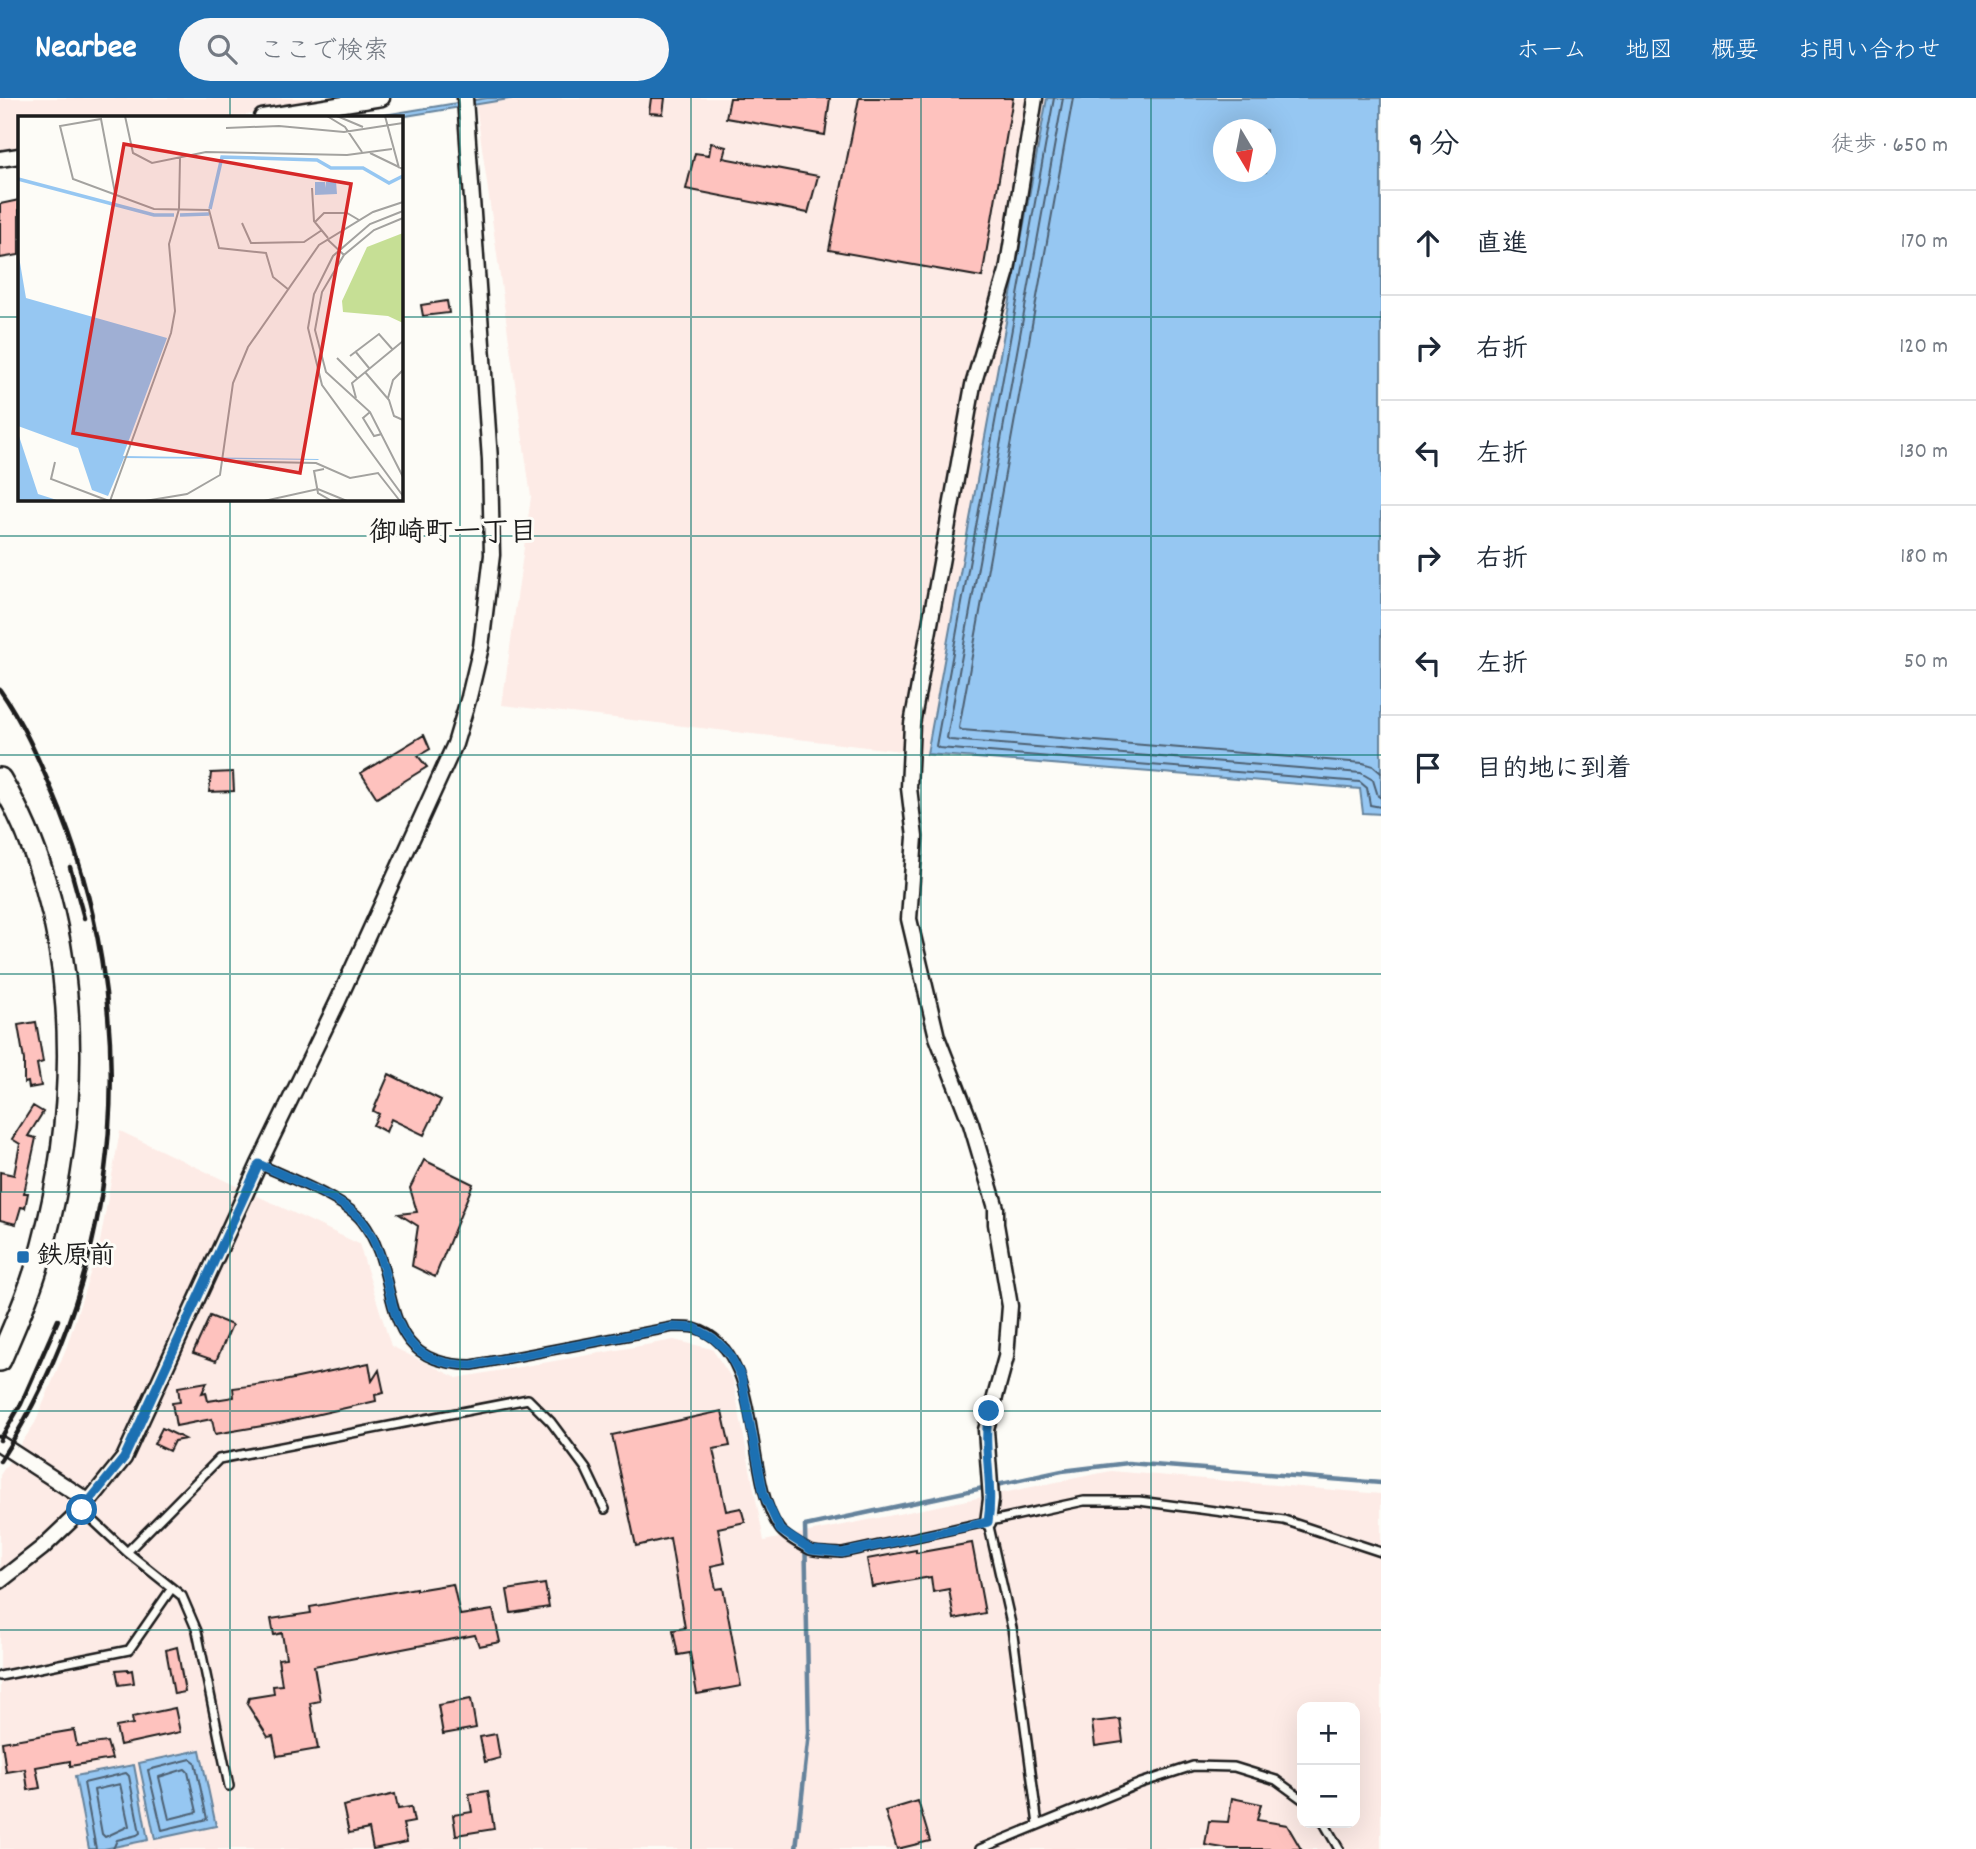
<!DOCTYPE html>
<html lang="ja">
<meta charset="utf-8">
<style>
body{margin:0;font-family:Dekko,"Klee One",sans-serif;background:#f6f6f7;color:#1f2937}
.controls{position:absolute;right:21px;bottom:21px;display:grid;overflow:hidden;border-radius:14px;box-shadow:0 7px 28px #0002}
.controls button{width:63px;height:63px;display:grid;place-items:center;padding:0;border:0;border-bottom:2px solid #e0e1e3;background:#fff;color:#1f2937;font:35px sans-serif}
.compass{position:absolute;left:1213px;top:21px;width:63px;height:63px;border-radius:50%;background:#fff;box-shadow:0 7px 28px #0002;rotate:170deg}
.stop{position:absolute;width:21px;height:21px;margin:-16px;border:5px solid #1f6fb2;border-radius:50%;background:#fff}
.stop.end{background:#1f6fb2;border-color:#fff;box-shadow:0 2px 7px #0008}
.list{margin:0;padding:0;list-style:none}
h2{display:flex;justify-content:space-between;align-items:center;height:91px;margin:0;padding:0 28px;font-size:30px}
h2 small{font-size:23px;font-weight:400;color:#747a83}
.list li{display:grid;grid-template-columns:46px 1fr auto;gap:21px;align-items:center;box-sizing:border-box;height:105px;padding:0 28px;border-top:2px solid #e0e1e3}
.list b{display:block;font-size:26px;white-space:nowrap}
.list em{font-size:23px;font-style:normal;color:#747a83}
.icon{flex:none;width:38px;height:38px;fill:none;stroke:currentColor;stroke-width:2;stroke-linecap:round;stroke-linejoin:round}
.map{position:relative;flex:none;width:1381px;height:1751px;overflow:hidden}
header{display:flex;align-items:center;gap:42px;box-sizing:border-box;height:98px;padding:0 35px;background:#1f6fb2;color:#fff}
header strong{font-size:33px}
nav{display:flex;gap:38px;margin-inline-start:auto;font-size:24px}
.search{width:490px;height:63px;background:#f6f6f7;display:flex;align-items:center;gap:18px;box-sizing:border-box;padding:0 24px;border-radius:38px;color:#747a83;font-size:26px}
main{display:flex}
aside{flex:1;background:#fff}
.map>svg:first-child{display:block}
.built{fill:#fdebe6;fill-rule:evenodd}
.water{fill:#96c7f2;stroke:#65839c;stroke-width:2;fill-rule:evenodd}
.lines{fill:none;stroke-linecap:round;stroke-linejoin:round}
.shore{stroke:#4d6072;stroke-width:2}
.stream{stroke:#65839c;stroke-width:4.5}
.building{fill:#fec2be;stroke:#1c1c1c;stroke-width:2}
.lane-casing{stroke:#1c1c1c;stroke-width:12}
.street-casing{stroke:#1c1c1c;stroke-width:19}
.secondary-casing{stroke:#1c1c1c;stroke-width:26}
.lane{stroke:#fdfcf7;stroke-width:7}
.street{stroke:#fdfcf7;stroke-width:14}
.secondary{stroke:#fdfcf7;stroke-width:21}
.rail{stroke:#1c1c1c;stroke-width:4.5}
.route{stroke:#1f6fb2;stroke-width:9}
.grid{fill:none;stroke:#0f766e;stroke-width:2;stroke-opacity:0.55}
.poi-dot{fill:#1f6fb2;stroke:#fdfcf7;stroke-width:2.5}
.labels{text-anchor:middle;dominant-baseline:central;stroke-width:6;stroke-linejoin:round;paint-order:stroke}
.poi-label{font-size:26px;font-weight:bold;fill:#1c1c1c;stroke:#fdfcf7;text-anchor:start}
.neighbourhood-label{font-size:28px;font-weight:bold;fill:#1c1c1c;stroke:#fdfcf7}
.inset-river{fill:none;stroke:#96c7f2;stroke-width:3.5}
.inset-road{fill:none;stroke:#a3a29f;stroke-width:2}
.view{fill:#d62828;fill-opacity:0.15;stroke:#d62828;stroke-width:3.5}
.inset-edge{fill:none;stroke:#1c1c1c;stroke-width:3.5}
</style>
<header>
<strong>Nearbee</strong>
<div class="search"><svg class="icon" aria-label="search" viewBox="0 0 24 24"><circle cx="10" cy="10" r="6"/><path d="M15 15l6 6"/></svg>ここで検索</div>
<nav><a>ホーム</a><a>地図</a><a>概要</a><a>お問い合わせ</a></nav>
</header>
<main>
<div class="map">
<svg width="1381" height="1751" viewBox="0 0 1381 1751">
<rect width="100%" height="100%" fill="#fdfcf7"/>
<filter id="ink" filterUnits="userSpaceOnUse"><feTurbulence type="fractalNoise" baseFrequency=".0143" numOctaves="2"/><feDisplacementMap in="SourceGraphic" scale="14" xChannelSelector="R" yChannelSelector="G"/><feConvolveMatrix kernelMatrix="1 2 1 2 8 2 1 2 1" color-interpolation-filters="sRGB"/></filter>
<g filter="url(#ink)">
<path class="built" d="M0 0H355L233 19H19V53L0 56Z
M475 0H1047L927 656 502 607 531 399Z
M120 1033 359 1146 391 1248 457 1280 674 1242 712 1251 733 1282 764 1443 1111 1373 1381 1396V1751H0V1377L35 1325 67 1248 100 1144ZM1302 1609H1355V1725H1302Z"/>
<path class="water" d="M487 0H515L400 19H372Z
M1047 0H1381V716L1363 715 1360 691 927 656ZM1224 32H1266V74H1224Z
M200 1652 216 1728 155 1741 139 1665Z
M134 1667 148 1742 104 1751H89L75 1678Z"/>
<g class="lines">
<path class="shore" d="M1054 0 936 648 939 650 1360 684 1367 690 1370 707 1381 709
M1063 0 947 640 950 642 1361 675 1373 682 1378 698 1381 700
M1073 0 959 630 962 632 1363 665 1373 668 1381 675
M191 1661 195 1664 207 1721 162 1732 148 1672Z
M185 1671 188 1674 197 1714 169 1721 159 1679Z
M120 1686 129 1728 105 1739 102 1736 94 1692Z
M96 1751 84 1685 126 1675 129 1678 140 1735 137 1737 117 1742 113 1751"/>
<path class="stream" d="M796 1751 809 1635 805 1428 1062 1373 1128 1365 1381 1385"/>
</g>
<path class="building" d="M651 0H665L663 16 649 15Z
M730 0H830L825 37 726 20Z
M859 0H1013L982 179 829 152Z
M711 45 726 49 723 60 818 78 808 115 686 91 695 55 709 57Z
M19 102V157L0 160V106Z
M447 203 449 215 423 218 421 207Z
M424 637 430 651 418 658 427 669 377 700 361 675Z
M233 674 234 693 209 694 211 675Z
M36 924 43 964 37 966 41 988 29 990 28 984 24 985V962L18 927Z
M389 976 441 1002 424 1037 391 1021 386 1034 373 1027 379 1016 373 1013Z
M33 1008 43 1014 28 1038 36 1040 24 1095H28L25 1110 21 1109 16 1126 0 1122V1074L14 1077 20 1046 12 1041Z
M424 1062 473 1086 435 1179 412 1168 418 1128 399 1116 417 1114 410 1090Z
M210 1218 232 1227 216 1263 193 1255Z
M369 1265 372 1283 379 1272 384 1295 375 1297 376 1303 280 1325 215 1336 212 1321 176 1328 172 1305 180 1304 178 1289 207 1284 202 1295 206 1294 208 1303 234 1299 233 1290 279 1284Z
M722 1313 730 1348 713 1351 726 1413 741 1410 745 1424 718 1430 725 1465 711 1468 716 1491 723 1490 741 1588 697 1596 690 1555 678 1557 673 1532 685 1530 670 1440 636 1448 612 1337Z
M162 1330 185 1341 174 1343 169 1353 154 1346Z
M972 1445 985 1515 954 1521 949 1491 933 1494 931 1479 872 1489 867 1461 916 1452V1455Z
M453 1486 460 1517 493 1512 500 1544 479 1548 475 1537 314 1568 320 1603 310 1605 318 1651 277 1658 273 1638 268 1639 247 1606 249 1600 274 1596 273 1588 282 1587 278 1561 286 1560 282 1535 274 1537 271 1521 311 1515 310 1509 416 1490V1492Z
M545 1486 549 1509 511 1515 507 1492Z
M177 1549 185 1594 174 1596 166 1552Z
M128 1571V1573L132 1572 134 1585 119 1587 116 1572Z
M471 1601 476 1630 443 1636 438 1607Z
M175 1610 180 1634 120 1647 116 1629 133 1626 132 1619Z
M1120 1621 1123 1644 1095 1648 1092 1624Z
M74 1632 77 1648 107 1644 112 1661 70 1668V1663L36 1669 40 1690 28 1692 25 1671 6 1674 2 1644Z
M496 1636 500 1660 485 1664 480 1639Z
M488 1693 494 1731 456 1737 453 1717 472 1714 469 1696Z
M395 1696 398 1711 411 1709 414 1724 403 1726 407 1744 373 1751 369 1731 349 1735 343 1708Z
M1232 1700 1261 1706 1257 1722 1287 1727 1301 1751H1229L1205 1747 1209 1723 1228 1724Z
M918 1703 930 1743 897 1751 885 1713Z"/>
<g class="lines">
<defs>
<path id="lane" d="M259 1066C286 1079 345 1101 362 1123 405 1178 371 1267 472 1267L673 1229C680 1229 688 1229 694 1230 766 1250 743 1379 779 1430 784 1438 802 1448 810 1452 819 1455 833 1454 842 1455L1084 1403H1139L1284 1422 1381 1454
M82 1412 127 1454 182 1498 197 1533 229 1688
M988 1424 1012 1530 1038 1727
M127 1454 219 1361 528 1301 551 1324 586 1371 605 1411
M0 1578 129 1552 172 1490
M1324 1725 1339 1751
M980 1751 1141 1685 1193 1668 1234 1669 1276 1682 1302 1701"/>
<path id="street" d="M262 19 382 0
M0 61 19 58
M0 1346 88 1403
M988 1424 991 1401 986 1332 1006 1259 1010 1208 996 1126V1110L971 1026 937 939 909 821 915 739 909 690 912 626 973 287 1007 173 1035 0
M0 1483 42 1450 82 1412 124 1360 259 1066 337 905 455 646 469 599 481 549 492 457 490 362 465 0"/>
<path id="secondary" d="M0 681C81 817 83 997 43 1147 33 1187 16 1225 0 1262"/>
</defs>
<use href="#lane" class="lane-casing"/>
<use href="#street" class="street-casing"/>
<use href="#secondary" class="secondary-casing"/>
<use href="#lane" class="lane"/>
<use href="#street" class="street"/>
<use href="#secondary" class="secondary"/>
<path class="rail" d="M0 592C22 623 38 660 53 695 145 908 127 1168 0 1363
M70 769 84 820
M0 1342 21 1306 58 1222"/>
</g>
</g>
<g class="lines" filter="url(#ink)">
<path class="route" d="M82 1412 124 1360 259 1066C286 1079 345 1101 362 1123 405 1178 371 1267 472 1267L673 1229 695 1230 713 1240 728 1254 741 1278 764 1397 780 1432 811 1452 842 1455 988 1424C994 1387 982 1350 989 1313"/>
</g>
<path class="grid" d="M230 0V19M460 0V1751M691 0V1751M921 0V1751M1151 0V1751M0 219H19M401 219H1381M230 401V1751M0 438H1381M0 657H1381M0 876H1381M0 1094H1381M0 1313H1381M0 1532H1381"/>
<rect class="poi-dot" x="16" y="1152" width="14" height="14" rx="3.5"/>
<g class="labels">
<g class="poi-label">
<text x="37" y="1159">鉄原前</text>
</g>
<g class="neighbourhood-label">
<text x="453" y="437">御崎町一丁目</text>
</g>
</g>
<g transform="translate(18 18)">
<rect width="385" height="385" fill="#fdfcf7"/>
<path d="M385 117V207L370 200 325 196 324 185 349 131Z" fill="#c6df95"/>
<path d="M318 65 319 78 297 79V66H307L308 72V66ZM0 135 8 182 149 222 105 340 300 343 301 344 106 342 90 380 74 374 60 332 0 310ZM0 317 20 378 42 385H0Z" fill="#96c7f2"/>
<path class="inset-river" d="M0 63 136 99H156M192 93 204 41 299 44 313 52H345L371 67 385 60M162 99 191 98"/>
<path class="inset-road" d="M107 0 115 37 134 47 188 36 329 39 374 33M309 0 327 11 344 36M319 0 345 11M367 0 381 52M208 12 261 10 326 16 385 7M352 37 385 53M294 72 296 105 310 122M97 77 83 3 42 10 55 63 136 93 191 94 201 132 248 137 255 161 271 174M385 95 352 108 315 140 296 178 290 212 304 269 385 380M385 102 356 114 326 139 304 176 297 214 308 256 352 296 385 361M297 106 306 97H329L341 104M224 107 233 127 286 126 304 114M309 123 326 139M337 235 351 252M332 240 361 218 375 234M319 242 339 262M347 256 371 284 376 300 385 304M338 282 334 267 385 225M370 282 375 264 385 254M352 296 345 302 356 320 364 318M206 345 298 347 332 362 360 357 382 385M37 346 33 363 91 385M306 353 296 355 300 377 314 385M92 385 153 217 157 195 151 128 161 93 162 42M127 385 169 378 202 359 215 267 230 231 301 129 355 96 385 86M246 385 300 373 329 385"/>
<path class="view" d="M106 28 333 68 282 357 55 317Z"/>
<rect width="385" height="385" class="inset-edge"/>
</g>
</svg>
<div class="controls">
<button>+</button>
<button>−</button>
</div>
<svg class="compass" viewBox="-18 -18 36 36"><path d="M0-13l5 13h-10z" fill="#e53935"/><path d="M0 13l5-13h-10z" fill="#747a83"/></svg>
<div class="stop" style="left:82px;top:1412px"></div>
<div class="stop end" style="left:989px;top:1313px"></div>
</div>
<aside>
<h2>9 分<small>徒歩 · 650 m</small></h2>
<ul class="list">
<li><svg class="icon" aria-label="ahead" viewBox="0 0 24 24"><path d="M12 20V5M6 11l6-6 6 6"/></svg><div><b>直進</b></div><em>170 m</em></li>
<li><svg class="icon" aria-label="right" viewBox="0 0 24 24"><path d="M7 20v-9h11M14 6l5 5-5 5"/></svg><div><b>右折</b></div><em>120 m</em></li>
<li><svg class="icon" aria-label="left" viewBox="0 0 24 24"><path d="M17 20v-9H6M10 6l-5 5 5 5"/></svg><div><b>左折</b></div><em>130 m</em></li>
<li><svg class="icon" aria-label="right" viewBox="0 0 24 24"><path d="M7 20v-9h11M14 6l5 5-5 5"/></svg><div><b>右折</b></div><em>180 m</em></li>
<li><svg class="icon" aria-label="left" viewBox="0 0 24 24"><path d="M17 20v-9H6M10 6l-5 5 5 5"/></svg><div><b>左折</b></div><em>50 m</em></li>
<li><svg class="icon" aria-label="arrive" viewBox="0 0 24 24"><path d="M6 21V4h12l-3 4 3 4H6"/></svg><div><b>目的地に到着</b></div></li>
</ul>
</aside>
</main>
